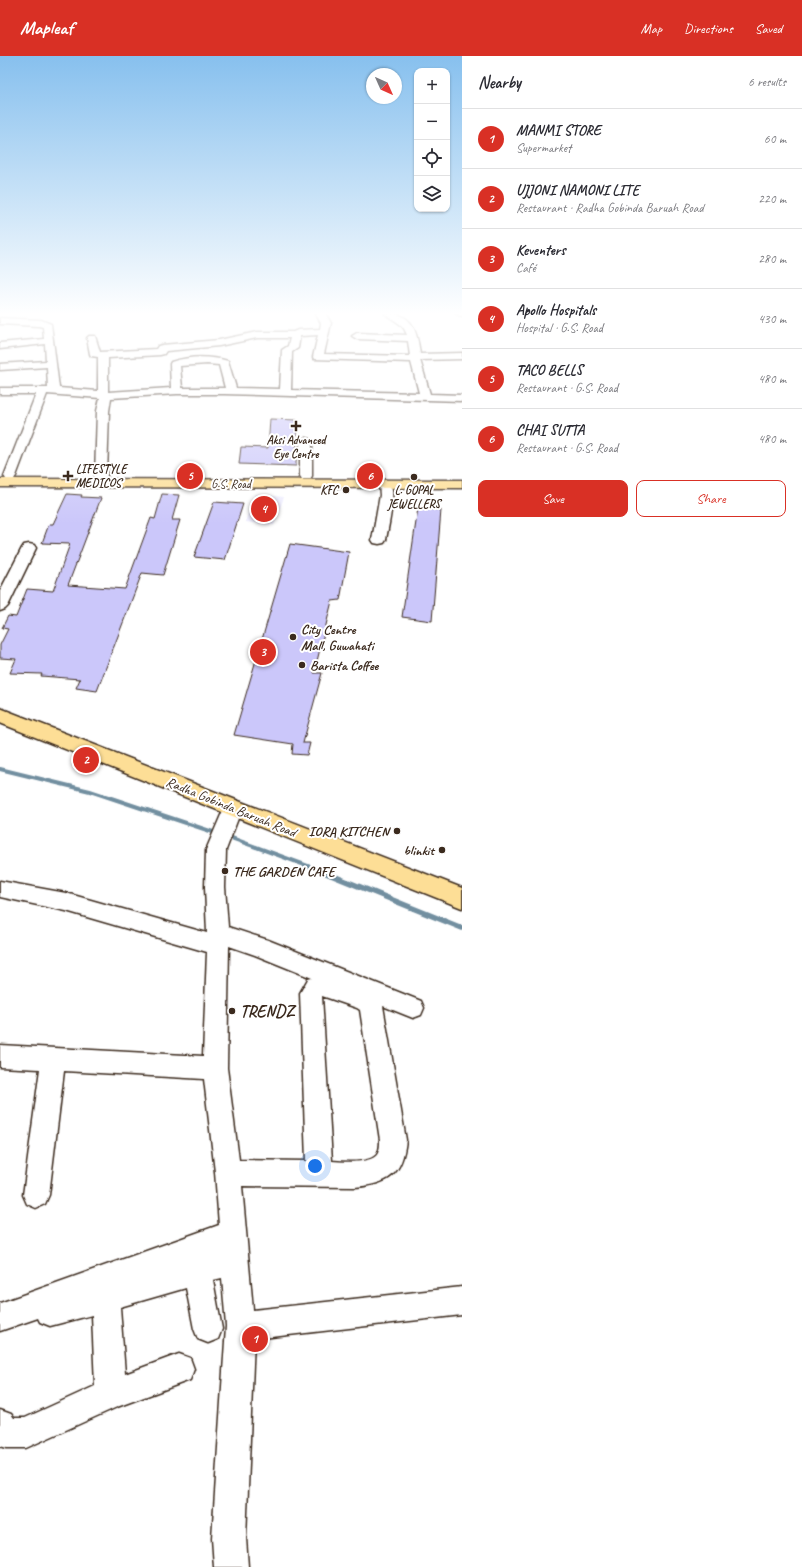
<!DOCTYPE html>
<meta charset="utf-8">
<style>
body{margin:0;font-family:Caveat,sans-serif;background:#f7f7f7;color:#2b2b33}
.controls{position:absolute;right:12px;top:12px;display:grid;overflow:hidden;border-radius:8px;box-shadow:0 1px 3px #0004}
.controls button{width:36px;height:36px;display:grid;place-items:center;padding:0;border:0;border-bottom:1px solid #e1e1e2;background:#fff;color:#2b2b33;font:20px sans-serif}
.compass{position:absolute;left:366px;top:12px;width:36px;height:36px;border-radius:50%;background:#fff;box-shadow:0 1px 3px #0004;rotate:135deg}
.you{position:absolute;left:315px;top:1110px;width:14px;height:14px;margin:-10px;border:3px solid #fff;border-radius:50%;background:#1a73e8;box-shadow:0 0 0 6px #1a73e833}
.badge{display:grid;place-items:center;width:26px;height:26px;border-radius:50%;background:#d93025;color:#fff;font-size:13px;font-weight:700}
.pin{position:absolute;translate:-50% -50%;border:2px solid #fff;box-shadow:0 1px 4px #0006}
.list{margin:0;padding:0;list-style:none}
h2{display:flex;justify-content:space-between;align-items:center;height:52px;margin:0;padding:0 16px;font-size:17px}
h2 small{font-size:13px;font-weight:400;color:#7c7c81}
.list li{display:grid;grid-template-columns:26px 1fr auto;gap:12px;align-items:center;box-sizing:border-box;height:60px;padding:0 16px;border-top:1px solid #e1e1e2}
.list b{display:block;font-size:15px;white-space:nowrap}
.list p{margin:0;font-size:13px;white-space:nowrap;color:#7c7c81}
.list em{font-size:13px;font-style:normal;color:#7c7c81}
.actions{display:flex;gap:8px;padding:12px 16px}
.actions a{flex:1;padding:9px 0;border:1px solid #d93025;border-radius:8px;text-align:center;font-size:14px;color:#d93025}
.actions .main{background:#d93025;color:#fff}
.icon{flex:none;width:22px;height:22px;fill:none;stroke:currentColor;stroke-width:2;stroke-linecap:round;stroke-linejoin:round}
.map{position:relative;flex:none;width:462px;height:1511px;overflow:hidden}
header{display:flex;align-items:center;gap:24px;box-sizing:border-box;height:56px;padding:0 20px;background:#d93025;color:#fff}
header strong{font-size:19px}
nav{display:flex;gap:22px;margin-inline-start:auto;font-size:14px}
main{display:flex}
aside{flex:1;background:#fff}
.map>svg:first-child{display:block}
.built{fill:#efeefe}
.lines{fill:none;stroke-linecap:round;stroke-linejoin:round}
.stream-far1{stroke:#728fa0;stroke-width:4}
.stream{stroke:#728fa0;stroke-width:5.5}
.building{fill:#cbc7fa;stroke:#3b2a1e}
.minor-casing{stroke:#3b2a1e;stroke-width:3}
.major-casing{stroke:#3b2a1e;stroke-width:3}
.minor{fill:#fff;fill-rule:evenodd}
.major{fill:#fdde96;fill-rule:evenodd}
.poi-dot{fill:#3b2a1e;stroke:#fff;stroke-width:1.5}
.labels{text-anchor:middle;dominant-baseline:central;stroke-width:4;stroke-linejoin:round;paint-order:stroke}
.far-poi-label{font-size:12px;font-weight:bold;fill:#3b2a1e;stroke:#fff}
.far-street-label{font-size:12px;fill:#3b2a1e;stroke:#fff}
.poi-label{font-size:14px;font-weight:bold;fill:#3b2a1e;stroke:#fff;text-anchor:start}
.street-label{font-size:14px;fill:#3b2a1e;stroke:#fff}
.near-poi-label{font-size:17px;font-weight:bold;fill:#3b2a1e;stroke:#fff;text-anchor:start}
</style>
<header>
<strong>Mapleaf</strong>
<nav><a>Map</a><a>Directions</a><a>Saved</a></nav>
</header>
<main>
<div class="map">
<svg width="462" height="1511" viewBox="0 0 462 1511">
<rect width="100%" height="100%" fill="#fff"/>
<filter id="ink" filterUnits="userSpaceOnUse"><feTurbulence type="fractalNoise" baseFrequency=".025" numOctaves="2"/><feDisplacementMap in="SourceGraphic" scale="8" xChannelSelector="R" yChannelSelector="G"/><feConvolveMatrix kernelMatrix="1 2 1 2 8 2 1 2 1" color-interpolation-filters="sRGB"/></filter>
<g filter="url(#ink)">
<path class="built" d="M255 438 284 441 274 469 245 466Z"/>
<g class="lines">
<path class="stream-far1" d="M0 713 90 735 219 778
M226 780 324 816"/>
<path class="stream" d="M321 815 462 872"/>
</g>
<path class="building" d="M270 363 297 364 296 410 239 408 241 391 268 392Z
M67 438 82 439 81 441 101 442 68 529 125 533 151 462 155 463 162 438 179 439 172 464H180L163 519 142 517 97 635 76 632 80 623 41 620 42 618 10 617 16 603 0 602V589L8 573 2 572 8 560 16 561 27 533 53 535 70 488 42 487 49 468H53Z
M214 446 243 448 225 504 194 501Z
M418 452 441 454 432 565 402 561Z
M290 488 349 496 340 544 332 545 314 617H322L303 687H310L307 699 292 698 293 688 234 679Z"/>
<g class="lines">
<defs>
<path id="minor" d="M315 257H325L331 267 324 298 410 300 408 285 357 283 352 280 357 277 407 279C403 266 393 265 384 257 412 256 417 274 420 298L462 297V303L420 304 430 338 462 339V345L224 338H177L111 342 109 355 107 420 105 423H97L95 420 97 355 100 342 47 338 16 420 14 423H6L4 420 36 338H0V332H48L47 311 0 314V308L46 305 45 288 0 293V287L44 283 43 271 39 270 0 268V262L41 264 51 268 59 332 98 335V301L91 300 90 298 87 282 89 280H95L100 296 156 293 158 290 162 289 219 284 257 276H293L298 274 320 273 321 267ZM318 279 313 301 314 303 411 306 419 337 291 334 292 296 298 292 300 280ZM257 282H290L288 290 282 294 280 333 236 332 228 305C209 300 190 300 171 306L170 308 171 332 108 336V302L160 299 164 298 166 295 219 290ZM207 308 219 309 225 332H182L180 310Z
M456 257H462V260L458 259Z
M306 382 310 383 312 386V420L310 423H302L300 420V386L302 383Z
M385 424 389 425C397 436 388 471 386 484L384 487 379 488 374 487 372 484 380 439 379 428 381 425Z
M29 488 34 489 36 492 8 550 5 553 0 555V535L22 492 24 489Z
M233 745 240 747 242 752 226 794 225 831 228 871 268 884 421 945 424 952 421 959 413 962 383 950 406 1084C402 1119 389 1128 355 1131L242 1130 253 1254 462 1231V1259L254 1283 246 1482 248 1511H214L212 1482 226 1270 222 1222 213 1224 222 1273 218 1283 208 1287 198 1283 194 1273 186 1232 120 1251 125 1318 179 1298 190 1302 194 1313 190 1324 117 1351 26 1392H7L0 1390V1354L11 1358 14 1362H25L95 1330 92 1259 50 1270 40 1266 38 1262 0 1275V1247L219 1169 215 1116 204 1023 64 1015 49 1139 45 1148 36 1152 27 1148 23 1139 40 1013 0 1011V989L203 1000 207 896 66 855 0 841V825L66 837 207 877 205 831 206 794 224 752 226 747ZM229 890 255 899 312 922 308 923 300 937 306 1105 239 1104 227 1012ZM322 940 357 952 360 954 380 1084C380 1088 380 1093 378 1097 373 1108 343 1106 332 1105Z"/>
<path id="major" d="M0 423 462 424V432L0 431Z
M0 652 462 832V852L0 667Z"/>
</defs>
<use href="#minor" class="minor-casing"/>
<use href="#major" class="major-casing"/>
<use href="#minor" class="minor"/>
<use href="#major" class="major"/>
</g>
</g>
<linearGradient id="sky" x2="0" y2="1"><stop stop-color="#87c0ee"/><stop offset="0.55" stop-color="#fff"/><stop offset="1" stop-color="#fff" stop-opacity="0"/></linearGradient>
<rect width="462" height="468" fill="url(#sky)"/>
<g class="poi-dot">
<path d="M294 364h4v4h4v4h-4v4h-4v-4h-4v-4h4z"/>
<path d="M66 414h4v4h4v4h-4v4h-4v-4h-4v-4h4z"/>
<circle cx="414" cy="421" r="4"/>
<circle cx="346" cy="434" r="4"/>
<circle cx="293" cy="581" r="4"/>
<circle cx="302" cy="609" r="4"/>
<circle cx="397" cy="775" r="4"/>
<circle cx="442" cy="794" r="4"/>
<circle cx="225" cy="815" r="4"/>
<circle cx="232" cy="955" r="4"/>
</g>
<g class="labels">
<g class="far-poi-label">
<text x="296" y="384">Aksi Advanced<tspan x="296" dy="14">Eye Centre</tspan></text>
<text x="76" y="413" text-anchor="start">LIFESTYLE<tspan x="76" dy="14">MEDICOS</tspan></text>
<text x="338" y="434" text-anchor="end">KFC</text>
<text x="414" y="434">L. GOPAL<tspan x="414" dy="14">JEWELLERS</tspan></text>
</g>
<g class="far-street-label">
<text x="231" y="428">G.S. Road</text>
</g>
<g class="poi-label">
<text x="301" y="573">City Centre<tspan x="301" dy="16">Mall, Guwahati</tspan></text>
<text x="310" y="609">Barista Coffee</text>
<text x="389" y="775" text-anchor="end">IORA KITCHEN</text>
<text x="434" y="794" text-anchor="end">blinkit</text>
<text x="233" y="815">THE GARDEN CAFE</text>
</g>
<g class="street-label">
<text transform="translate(231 751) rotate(22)">Radha Gobinda Baruah Road</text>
</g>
<g class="near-poi-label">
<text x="240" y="955">TRENDZ</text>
</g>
</g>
</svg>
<div class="controls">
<button>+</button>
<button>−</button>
<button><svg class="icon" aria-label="locate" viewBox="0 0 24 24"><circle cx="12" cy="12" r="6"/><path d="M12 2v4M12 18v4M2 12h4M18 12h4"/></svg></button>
<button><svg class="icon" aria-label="layers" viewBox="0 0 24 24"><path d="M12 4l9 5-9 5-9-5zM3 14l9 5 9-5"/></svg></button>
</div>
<svg class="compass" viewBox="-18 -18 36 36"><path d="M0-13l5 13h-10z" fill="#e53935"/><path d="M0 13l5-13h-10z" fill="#7c7c81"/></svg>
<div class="you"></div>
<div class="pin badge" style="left:255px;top:1283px">1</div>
<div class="pin badge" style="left:86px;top:704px">2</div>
<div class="pin badge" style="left:263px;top:596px">3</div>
<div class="pin badge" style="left:264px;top:453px">4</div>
<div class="pin badge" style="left:190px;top:420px">5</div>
<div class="pin badge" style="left:370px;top:420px">6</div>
</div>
<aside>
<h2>Nearby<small>6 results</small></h2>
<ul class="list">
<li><span class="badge">1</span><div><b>MANMI STORE</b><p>Supermarket</p></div><em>60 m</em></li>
<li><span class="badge">2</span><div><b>UJJONI NAMONI LITE</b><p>Restaurant · Radha Gobinda Baruah Road</p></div><em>220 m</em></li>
<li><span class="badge">3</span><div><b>Keventers</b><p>Café</p></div><em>280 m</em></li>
<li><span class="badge">4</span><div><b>Apollo Hospitals</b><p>Hospital · G.S. Road</p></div><em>430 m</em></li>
<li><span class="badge">5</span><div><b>TACO BELLS</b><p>Restaurant · G.S. Road</p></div><em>480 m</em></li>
<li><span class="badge">6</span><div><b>CHAI SUTTA</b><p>Restaurant · G.S. Road</p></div><em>480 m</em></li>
</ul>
<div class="actions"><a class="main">Save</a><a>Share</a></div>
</aside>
</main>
